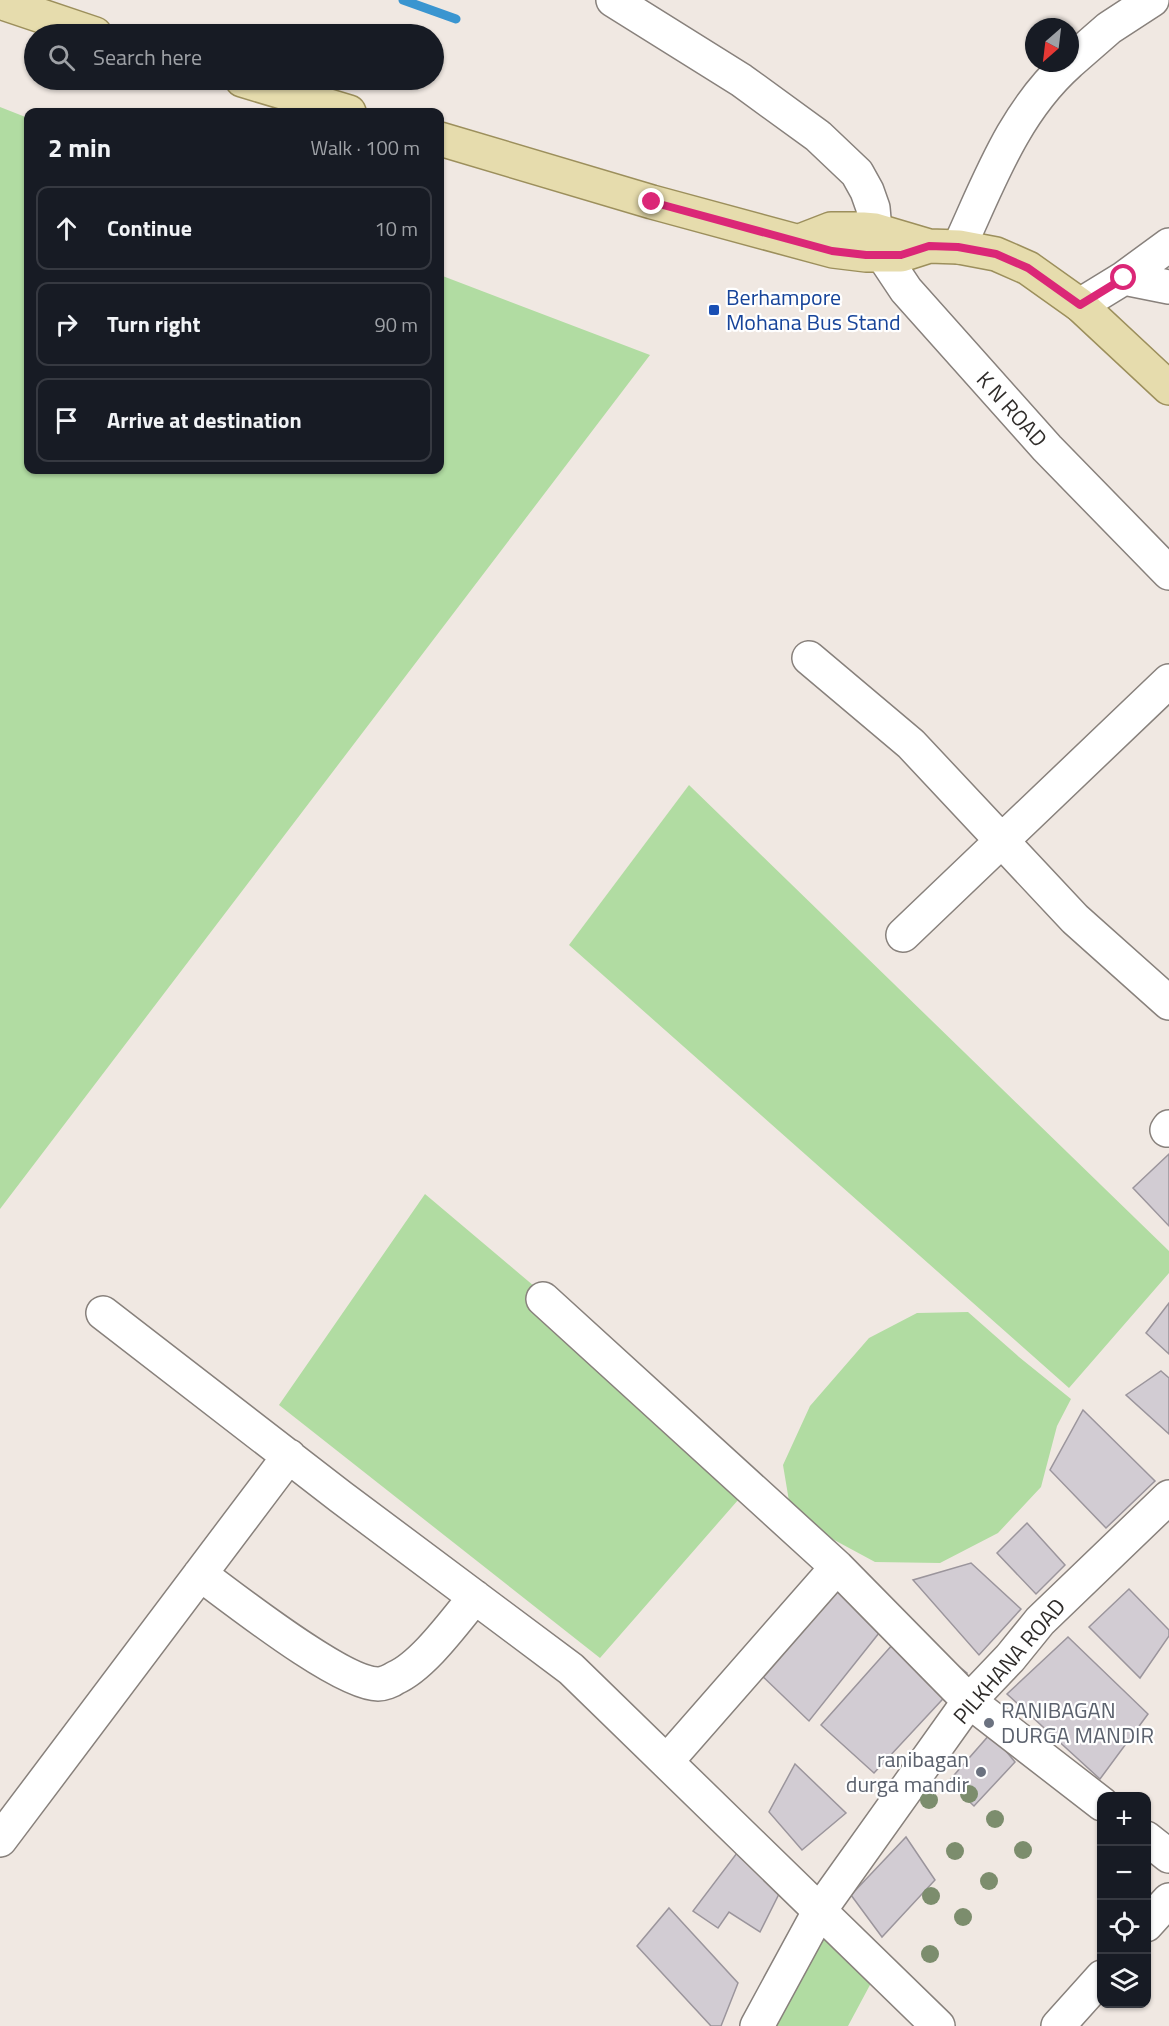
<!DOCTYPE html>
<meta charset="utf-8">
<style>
body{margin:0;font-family:"Titillium Web",sans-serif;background:#242831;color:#f1f3f6}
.controls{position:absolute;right:18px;bottom:18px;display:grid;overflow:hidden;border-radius:12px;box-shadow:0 2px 4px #0004}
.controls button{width:54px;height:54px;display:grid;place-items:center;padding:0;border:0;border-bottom:2px solid #363941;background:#171b24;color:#f1f3f6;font:30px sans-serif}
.compass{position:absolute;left:1025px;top:18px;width:54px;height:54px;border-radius:50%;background:#171b24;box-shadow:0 2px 4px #0004;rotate:208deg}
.stop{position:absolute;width:18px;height:18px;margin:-14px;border:4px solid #db2777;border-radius:50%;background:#fff}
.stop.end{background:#db2777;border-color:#fff;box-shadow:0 2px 6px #0008}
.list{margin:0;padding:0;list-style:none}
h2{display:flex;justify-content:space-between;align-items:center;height:78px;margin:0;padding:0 24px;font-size:26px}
h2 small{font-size:20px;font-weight:400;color:#9ea1a6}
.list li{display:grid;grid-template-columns:39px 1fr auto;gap:18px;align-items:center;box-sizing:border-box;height:84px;margin:0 12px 12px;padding:0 12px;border:2px solid #363941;border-radius:12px}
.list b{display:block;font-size:22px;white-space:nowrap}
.list em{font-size:20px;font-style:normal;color:#9ea1a6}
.icon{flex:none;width:33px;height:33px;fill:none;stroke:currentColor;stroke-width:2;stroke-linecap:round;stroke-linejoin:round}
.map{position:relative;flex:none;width:1169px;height:2026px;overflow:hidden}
.search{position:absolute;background:#171b24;box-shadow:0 2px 4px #0004;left:24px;top:24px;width:420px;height:66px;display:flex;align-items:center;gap:15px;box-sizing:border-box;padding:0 21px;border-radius:33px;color:#9ea1a6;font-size:22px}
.panel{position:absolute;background:#171b24;box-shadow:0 2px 4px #0004;left:24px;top:108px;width:420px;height:366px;border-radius:12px}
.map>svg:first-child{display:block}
.green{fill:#b1dca2}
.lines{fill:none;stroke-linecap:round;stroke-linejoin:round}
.stream{stroke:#3a95d0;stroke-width:9}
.building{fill:#d2ccd3;stroke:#9b959c;stroke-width:1.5}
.minor-casing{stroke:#88817c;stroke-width:36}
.major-casing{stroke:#9c8f5c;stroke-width:36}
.minor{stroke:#fff;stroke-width:33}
.major{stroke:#e6dcad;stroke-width:33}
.tree{fill:#7c8d6d}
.route{stroke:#db2777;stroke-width:8}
.transit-dot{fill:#1a4fb4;stroke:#fff;stroke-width:2}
.worship-dot{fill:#6b7280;stroke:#fff;stroke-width:2}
.labels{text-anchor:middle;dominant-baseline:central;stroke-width:4.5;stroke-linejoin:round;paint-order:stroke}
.transit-label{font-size:22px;fill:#164399;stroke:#fff;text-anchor:start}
.street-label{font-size:22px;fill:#2f2c2a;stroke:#fff}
.worship-label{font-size:22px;fill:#5b616d;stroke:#fff;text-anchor:start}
</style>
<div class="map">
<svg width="1169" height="2026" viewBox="0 0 1169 2026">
<rect width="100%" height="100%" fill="#f0e8e2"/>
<path class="green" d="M0 107 28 118V470H440V275L650 355 0 1209Z
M689 785 1169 1251V1273L1069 1388 569 945Z
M425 1194 759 1476 600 1658 279 1405Z
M968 1312 1019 1357 1071 1399 1057 1426 1041 1487 998 1533 940 1563 875 1562 825 1535 790 1507 783 1465 810 1406 869 1338 917 1313Z
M824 1925 878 1970 848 2026H775Z"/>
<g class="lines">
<path class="stream" d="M403 0 456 19"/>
</g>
<path class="building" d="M1169 1154V1226L1133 1188Z
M1169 1303V1354L1146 1333Z
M1161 1371 1169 1378V1434L1126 1395Z
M1083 1410 1155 1481 1106 1528 1050 1470Z
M1027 1523 1065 1565 1036 1594 997 1553Z
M971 1563 1021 1609 979 1655 913 1580Z
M835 1572 887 1623 809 1721 755 1669Z
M1129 1589 1169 1630V1636L1140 1678 1089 1627Z
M909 1626 967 1673 874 1773 821 1725Z
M1068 1637 1148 1714 1100 1779 1007 1694Z
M991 1733 1015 1762 974 1806 948 1782Z
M795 1764 846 1813 802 1850 769 1812Z
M906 1837 935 1880 882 1937 851 1895Z
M740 1849 783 1886 760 1932 729 1912 718 1928 693 1911Z
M669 1908 738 1983 721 2026H711L637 1946Z"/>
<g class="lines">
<defs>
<path id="minor" d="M613 0 741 80 818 136 857 173 867 191 873 208 875 230 882 254 906 290 1047 448 1169 573
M1070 62 1109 28 1152 0
M959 247C989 182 1014 112 1069 63
M1124 278 1169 245
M1080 305 1124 278 1169 287
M809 658 911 744 1075 919 1169 1003
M903 935 1169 681
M1167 1130 1169 1127
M543 1299 837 1567 969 1701 1102 1804
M103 1313 341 1497 571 1669 938 2026
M200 1574C233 1598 341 1684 378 1684 383 1684 391 1681 395 1678 423 1666 455 1621 475 1597
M667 1761 837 1567
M1146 1838 1169 1856
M0 1840 289 1456
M1146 1925 1169 1900
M757 2026 820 1910 969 1701 1010 1658 1040 1621 1169 1497
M1058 2026 1102 1977"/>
<path id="major" d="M0 2 95 34
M242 80 349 112
M440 139 652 202 833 251 866 255H901L929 246
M800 241 831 229H863L875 230 929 246 959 247 996 254 1028 268 1080 305 1169 388"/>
</defs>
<use href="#minor" class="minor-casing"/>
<use href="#major" class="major-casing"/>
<use href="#minor" class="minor"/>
<use href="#major" class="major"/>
</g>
<g class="tree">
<circle cx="969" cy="1794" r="9"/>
<circle cx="929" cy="1800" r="9"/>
<circle cx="995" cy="1819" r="9"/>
<circle cx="1023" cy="1850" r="9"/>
<circle cx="955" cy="1851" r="9"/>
<circle cx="989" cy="1881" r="9"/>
<circle cx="931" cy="1896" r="9"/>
<circle cx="963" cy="1917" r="9"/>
<circle cx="930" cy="1954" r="9"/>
</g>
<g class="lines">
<path class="route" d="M652 202 832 251 866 255H901L929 246 958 247 996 254 1028 268 1080 305 1124 278"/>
</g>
<rect class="transit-dot" x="708" y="304" width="12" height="12" rx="3"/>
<g class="worship-dot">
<circle cx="989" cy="1723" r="6"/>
<circle cx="981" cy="1772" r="6"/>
</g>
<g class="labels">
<g class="transit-label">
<text x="726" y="297">Berhampore<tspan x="726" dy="25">Mohana Bus Stand</tspan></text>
</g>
<g class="street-label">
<text transform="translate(1012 409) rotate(48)">K N ROAD</text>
<text transform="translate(1009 1661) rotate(-49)">PILKHANA ROAD</text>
</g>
<g class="worship-label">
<text x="1001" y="1710">RANIBAGAN<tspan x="1001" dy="25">DURGA MANDIR</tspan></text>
<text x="969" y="1759" text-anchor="end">ranibagan<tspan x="969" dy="25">durga mandir</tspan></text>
</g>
</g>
</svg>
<div class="controls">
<button>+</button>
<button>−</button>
<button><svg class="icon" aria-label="locate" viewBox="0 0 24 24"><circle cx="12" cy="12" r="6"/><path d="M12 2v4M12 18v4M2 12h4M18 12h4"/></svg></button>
<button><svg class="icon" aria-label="layers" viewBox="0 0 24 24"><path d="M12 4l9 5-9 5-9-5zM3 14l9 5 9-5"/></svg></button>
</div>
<svg class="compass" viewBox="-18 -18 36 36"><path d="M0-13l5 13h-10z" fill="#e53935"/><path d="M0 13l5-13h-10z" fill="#9ea1a6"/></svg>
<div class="stop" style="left:1124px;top:278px"></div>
<div class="stop end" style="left:652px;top:202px"></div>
<div class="search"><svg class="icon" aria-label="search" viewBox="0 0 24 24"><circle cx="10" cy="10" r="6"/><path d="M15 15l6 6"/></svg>Search here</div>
<section class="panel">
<h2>2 min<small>Walk · 100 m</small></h2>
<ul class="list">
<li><svg class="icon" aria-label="ahead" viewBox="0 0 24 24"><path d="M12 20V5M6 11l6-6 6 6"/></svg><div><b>Continue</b></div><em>10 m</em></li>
<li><svg class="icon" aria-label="right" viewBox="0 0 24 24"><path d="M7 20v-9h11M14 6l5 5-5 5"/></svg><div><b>Turn right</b></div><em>90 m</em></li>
<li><svg class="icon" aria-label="arrive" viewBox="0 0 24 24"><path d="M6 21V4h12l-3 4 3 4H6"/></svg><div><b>Arrive at destination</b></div></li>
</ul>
</section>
</div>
